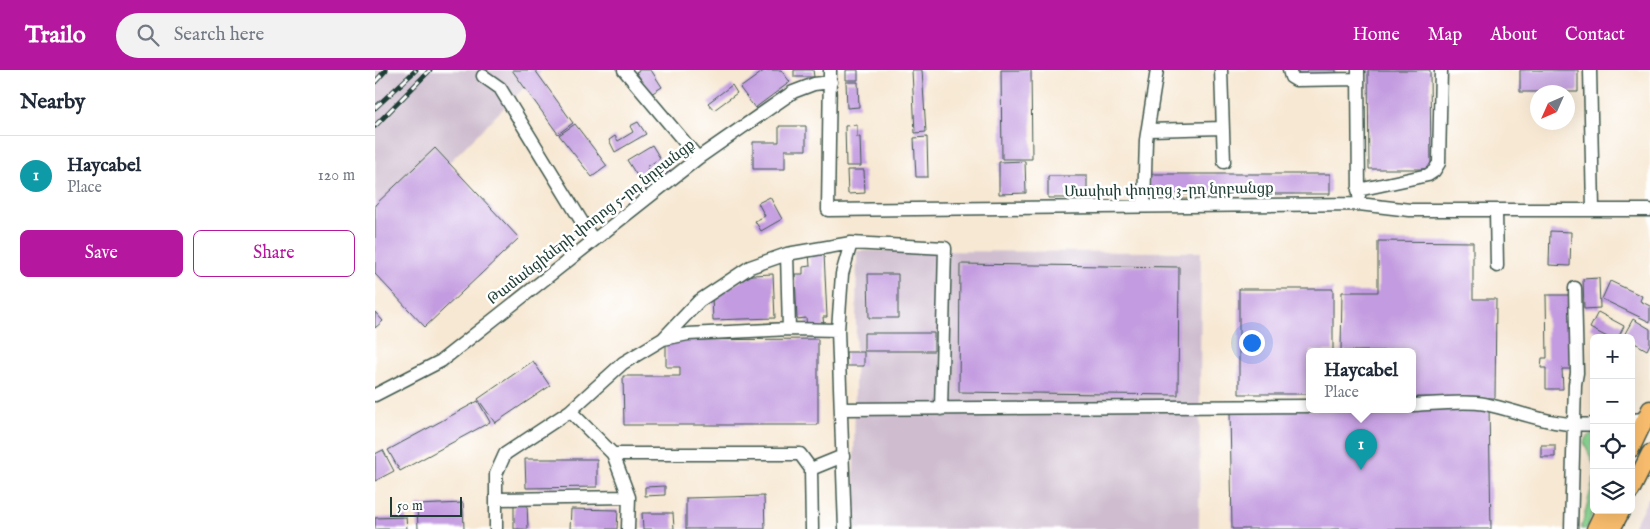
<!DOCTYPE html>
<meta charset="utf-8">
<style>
body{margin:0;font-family:"IM FELL English","Noto Serif Armenian",serif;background:#f2f2f3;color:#1f2937}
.controls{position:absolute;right:15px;bottom:15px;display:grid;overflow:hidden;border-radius:8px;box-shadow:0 5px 20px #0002}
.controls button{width:45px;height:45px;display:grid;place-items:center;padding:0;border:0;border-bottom:1px solid #e0e1e3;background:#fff;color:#1f2937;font:25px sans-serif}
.compass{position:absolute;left:1155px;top:15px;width:45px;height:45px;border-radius:50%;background:#fff;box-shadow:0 5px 20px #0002;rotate:225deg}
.scale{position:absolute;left:15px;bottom:12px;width:72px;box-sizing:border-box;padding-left:5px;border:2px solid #1f3d34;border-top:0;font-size:14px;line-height:18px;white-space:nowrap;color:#1f3d34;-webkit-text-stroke:4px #fff;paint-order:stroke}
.you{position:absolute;left:876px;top:272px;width:18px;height:18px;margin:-12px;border:4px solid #fff;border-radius:50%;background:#1a73e8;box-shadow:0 0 0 8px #1a73e833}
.badge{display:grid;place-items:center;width:32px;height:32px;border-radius:50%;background:#b5179e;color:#fff;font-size:16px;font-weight:700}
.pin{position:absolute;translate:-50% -41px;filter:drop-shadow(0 1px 2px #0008)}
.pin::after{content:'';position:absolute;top:26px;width:18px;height:15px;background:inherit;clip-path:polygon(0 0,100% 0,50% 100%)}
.popup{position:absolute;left:931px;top:278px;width:110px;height:65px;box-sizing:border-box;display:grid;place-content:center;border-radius:8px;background:#fff;filter:drop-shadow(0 1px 4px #0005);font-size:16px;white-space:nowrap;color:#747a83}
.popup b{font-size:19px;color:#1f2937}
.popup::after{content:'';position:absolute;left:50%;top:100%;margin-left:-10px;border:10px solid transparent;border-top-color:#fff}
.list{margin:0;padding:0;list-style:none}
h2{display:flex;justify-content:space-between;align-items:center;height:65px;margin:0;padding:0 20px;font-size:21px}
h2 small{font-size:16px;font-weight:400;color:#747a83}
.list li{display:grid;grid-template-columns:32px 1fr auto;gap:15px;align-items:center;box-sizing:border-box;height:80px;padding:0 20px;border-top:1px solid #e0e1e3}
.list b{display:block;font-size:19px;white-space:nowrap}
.list p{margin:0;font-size:16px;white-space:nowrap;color:#747a83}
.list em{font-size:16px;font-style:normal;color:#747a83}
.actions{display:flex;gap:10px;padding:15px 20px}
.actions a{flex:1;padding:11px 0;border:1px solid #b5179e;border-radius:8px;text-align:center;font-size:18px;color:#b5179e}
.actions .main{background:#b5179e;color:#fff}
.icon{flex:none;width:28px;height:28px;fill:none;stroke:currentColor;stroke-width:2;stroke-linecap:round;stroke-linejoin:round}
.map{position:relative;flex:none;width:1275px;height:459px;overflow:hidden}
header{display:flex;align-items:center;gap:30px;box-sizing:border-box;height:70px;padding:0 25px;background:#b5179e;color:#fff}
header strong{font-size:24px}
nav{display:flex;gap:28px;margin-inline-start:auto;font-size:18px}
.search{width:350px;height:45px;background:#f2f2f3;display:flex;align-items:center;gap:12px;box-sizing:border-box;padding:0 18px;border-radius:28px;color:#747a83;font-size:19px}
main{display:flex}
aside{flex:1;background:#fff}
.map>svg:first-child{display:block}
.industrial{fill:#cfbdcf}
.green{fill:#8ad592;stroke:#548963}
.building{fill:#c39be0}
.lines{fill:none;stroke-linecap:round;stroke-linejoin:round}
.minor-casing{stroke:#3f574c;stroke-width:15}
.major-casing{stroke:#3f574c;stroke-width:19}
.minor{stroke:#fff;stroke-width:12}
.major{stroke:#fabe6e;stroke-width:16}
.rail-casing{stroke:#1f3d34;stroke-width:5}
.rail{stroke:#fff;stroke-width:3;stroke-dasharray:9;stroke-linecap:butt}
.labels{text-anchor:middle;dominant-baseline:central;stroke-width:5;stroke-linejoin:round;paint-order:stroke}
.street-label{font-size:15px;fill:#1f3d34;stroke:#fff}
</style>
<header>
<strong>Trailo</strong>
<div class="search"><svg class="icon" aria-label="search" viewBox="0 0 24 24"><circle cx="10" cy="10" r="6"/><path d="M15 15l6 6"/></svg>Search here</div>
<nav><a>Home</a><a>Map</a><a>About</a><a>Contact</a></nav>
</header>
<main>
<aside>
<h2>Nearby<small></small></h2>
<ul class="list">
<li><span class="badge" style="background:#0f9aa8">1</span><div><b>Haycabel</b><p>Place</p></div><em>120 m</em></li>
</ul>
<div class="actions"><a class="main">Save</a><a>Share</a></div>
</aside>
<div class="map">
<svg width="1275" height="459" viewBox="0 0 1275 459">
<rect width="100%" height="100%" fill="#fff"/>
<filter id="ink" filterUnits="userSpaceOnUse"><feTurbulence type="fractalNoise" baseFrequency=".02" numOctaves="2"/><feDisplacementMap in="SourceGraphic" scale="10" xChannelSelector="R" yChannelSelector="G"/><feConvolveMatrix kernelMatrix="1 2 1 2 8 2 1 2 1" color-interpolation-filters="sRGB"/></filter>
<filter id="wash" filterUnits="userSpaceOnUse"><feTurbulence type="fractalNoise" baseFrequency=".0096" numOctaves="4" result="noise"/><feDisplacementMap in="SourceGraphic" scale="20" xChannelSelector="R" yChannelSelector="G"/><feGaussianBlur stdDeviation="1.12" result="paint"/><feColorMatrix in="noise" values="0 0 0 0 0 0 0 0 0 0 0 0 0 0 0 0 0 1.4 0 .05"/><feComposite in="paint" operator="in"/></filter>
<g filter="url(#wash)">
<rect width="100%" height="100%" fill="#f7e8d3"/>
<path class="industrial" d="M0 0H167L0 166Z
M482 181 826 182 824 459H478Z
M1275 425V459H1257Z"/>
<path class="green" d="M1219 363V396L1209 372 1214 365Z
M1219 407V440L1211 459H1206Z"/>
<g id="blocks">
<path class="building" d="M137 0H160L198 53 183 64Z
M265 0H276L287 17 276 24 261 2Z
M390 0H406L415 12 380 38 365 18Z
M419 0H438L439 7H419Z
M471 0H483V10H471Z
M537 0H547L551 62 540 63Z
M626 0H656L657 89H627Z
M921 0H961V7L921 8Z
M993 0H1055L1056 99H994Z
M1145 0H1203V22H1145Z
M471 12H483L484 37 472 38Z
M357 15 362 23 339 40 333 33Z
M263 52 271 64 240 82 234 70 240 66 243 71 258 62 255 56Z
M200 54 232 96 217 107 184 65Z
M482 55V67H485L486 96H471L470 56Z
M404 56H431V80H410V99H378V72H404Z
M552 67 553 107H541L539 68Z
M277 75 285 88 272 97 276 102 290 93 297 104 271 120 252 90Z
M60 78 144 168 50 257 0 204V135Z
M650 91 651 123 624 124V92Z
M472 100H489L490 123 473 124Z
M774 104H955V124H774Z
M673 106H712V128H673Z
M395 127 407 149 386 161 380 151 390 146 383 133Z
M1175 161 1196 162 1195 196 1174 195Z
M1003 171 1098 172V229H1121L1120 328 1037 327V281H966L967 222H1003Z
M434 183H449L452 247H448L449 257 432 258 431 248 422 249 420 204H428V197L435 196Z
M585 194 804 197 803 325 584 322Z
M398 204 400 248 338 250 337 227 377 205Z
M493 204H523V248H494Z
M1224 208 1225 238 1209 239 1208 209Z
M1235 211 1267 226 1265 231 1275 236V252L1227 229Z
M864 219H958V281H935V324H864Z
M1171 225H1194L1196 299H1187L1188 319H1171V298H1166L1167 288H1172Z
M0 242 8 251 0 258Z
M1223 242 1249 256 1243 268H1234L1215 258Z
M1258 249 1275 259V274L1272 280 1256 271V268L1248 267Z
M489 263H559V281H489Z
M443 269V355H249L248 306H305V297H291V270Z
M471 282H489V296H471Z
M158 291 175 316 120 353 103 329Z
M103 331 115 352 25 401 13 380Z
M1114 337 1116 459H857L855 341Z
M1166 375H1180V387H1166Z
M8 380 19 401 0 411V384Z
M150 389H222V417L151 418Z
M290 416V425L270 426V417Z
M389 426 390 459H311V428Z
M88 433 89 459H43L42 435Z
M152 433 153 459H139V434Z
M196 439 243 440 242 459H195Z
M267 443H298L299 459H268Z
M31 447 32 459H0V448Z"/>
</g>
</g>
<g filter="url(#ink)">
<use href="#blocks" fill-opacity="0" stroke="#3f574c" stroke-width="1"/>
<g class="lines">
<defs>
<path id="minor" d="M249 0 323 88
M455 0 453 140 984 134 1035 140H1275
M846 0 849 92
M914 0 916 7 921 10 983 9
M983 0 984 126
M1215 0 1218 139
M108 6 125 18 218 170
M774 60 847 58
M983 120 1053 105 1059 101 1064 93 1066 0
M769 136 771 70 782 0
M1121 141 1122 196
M412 184 414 259
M288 269 324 231 375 197 412 184 476 173
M0 325 66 291 323 88 418 22 439 14 456 12
M1037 335C1057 334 1092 330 1110 334 1147 342 1181 358 1219 354
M466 339 935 336
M1256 350 1270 349
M238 384H425L436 399 437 459
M436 399 468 386
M121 429 254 427
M121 459V404L130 384 195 341
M253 459 254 427 238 384 195 341 248 293 288 269 313 264 414 259 463 260
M470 459 463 260 467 204 476 173 570 178 566 339
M1196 459 1200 314 1202 303 1200 218"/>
<path id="major" d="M1256 379 1275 339
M1256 421 1275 383
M1220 459 1229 440
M1237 459 1247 440"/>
</defs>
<use href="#minor" class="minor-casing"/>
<use href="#major" class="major-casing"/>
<use href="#minor" class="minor"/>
<use href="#major" class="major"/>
<defs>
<path id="rail" d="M0 12 11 0
M0 38 41 0
M0 56 55 0"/>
</defs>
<use href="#rail" class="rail-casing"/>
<use href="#rail" class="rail"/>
</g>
</g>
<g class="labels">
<g class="street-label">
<text transform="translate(794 120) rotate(-1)">Մասիսի փողոց 3-րդ նրբանցք</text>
<text transform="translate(216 152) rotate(-38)">Թամանցիների փողոց 5-րդ նրբանցք</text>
</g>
</g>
</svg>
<div class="controls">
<button>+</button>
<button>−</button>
<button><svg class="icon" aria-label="locate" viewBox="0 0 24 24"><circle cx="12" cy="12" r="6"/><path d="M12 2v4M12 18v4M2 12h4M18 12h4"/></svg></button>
<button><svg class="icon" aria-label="layers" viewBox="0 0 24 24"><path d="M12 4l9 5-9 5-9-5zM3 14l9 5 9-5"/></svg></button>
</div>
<svg class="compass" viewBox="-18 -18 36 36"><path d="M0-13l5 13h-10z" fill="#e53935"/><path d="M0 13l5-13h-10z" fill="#747a83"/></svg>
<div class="scale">50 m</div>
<div class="you"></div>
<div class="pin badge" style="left:986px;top:400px;background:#0f9aa8">1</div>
<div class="popup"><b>Haycabel</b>Place</div>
</div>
</main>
